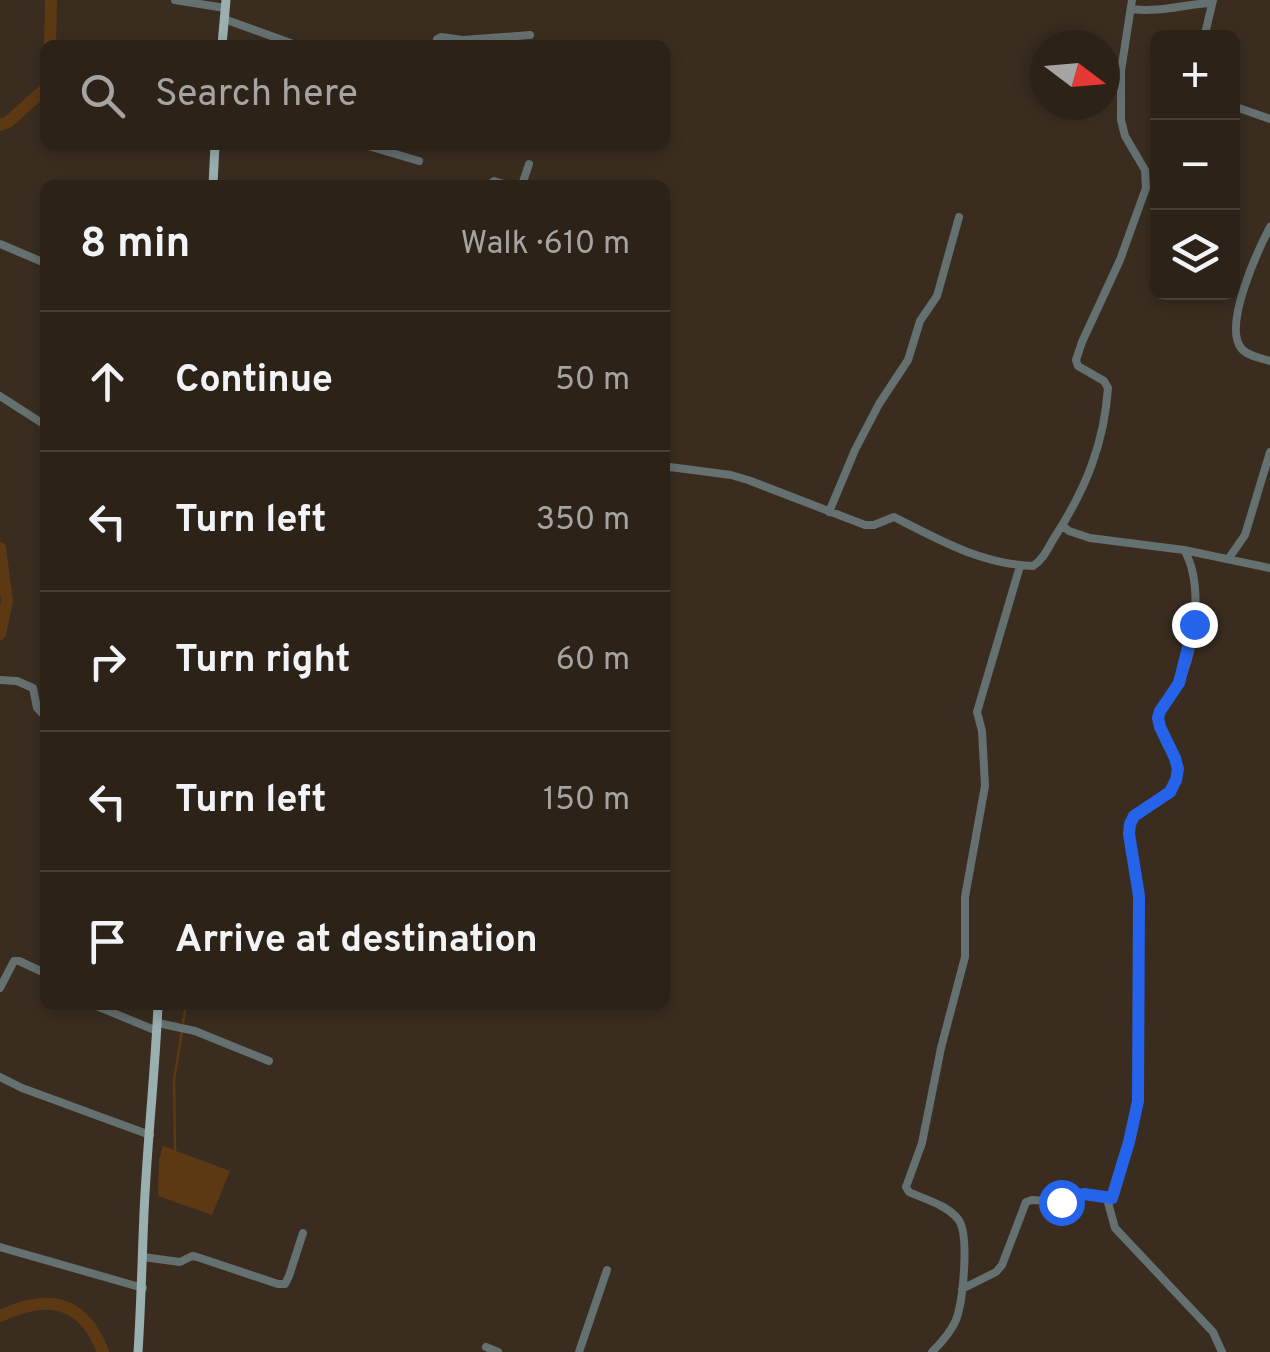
<!DOCTYPE html>
<meta charset="utf-8">
<style>
body{margin:0;font-family:Overpass,sans-serif;background:#382f25;color:#f1f3f6}
.controls{position:absolute;right:30px;top:30px;display:grid;overflow:hidden;border-radius:15px;box-shadow:0 5px 15px #0003}
.controls button{width:90px;height:90px;display:grid;place-items:center;padding:0;border:0;border-bottom:2px solid #483f37;background:#2c2218;color:#f1f3f6;font:50px sans-serif}
.compass{position:absolute;left:1030px;top:30px;width:90px;height:90px;border-radius:50%;background:#2c2218;box-shadow:0 5px 15px #0003;rotate:106deg}
.stop{position:absolute;width:30px;height:30px;margin:-22px;border:8px solid #2563eb;border-radius:50%;background:#fff}
.stop.end{background:#2563eb;border-color:#fff;box-shadow:0 2px 10px #0008}
.list{margin:0;padding:0;list-style:none}
h2{display:flex;justify-content:space-between;align-items:center;height:130px;margin:0;padding:0 40px;font-size:42px}
h2 small{font-size:32px;font-weight:400;color:#a6a4a2}
.list li{display:grid;grid-template-columns:65px 1fr auto;gap:30px;align-items:center;box-sizing:border-box;height:140px;padding:0 40px;border-top:2px solid #483f37}
.list b{display:block;font-size:38px;white-space:nowrap}
.list em{font-size:32px;font-style:normal;color:#a6a4a2}
.icon{flex:none;width:55px;height:55px;fill:none;stroke:currentColor;stroke-width:2;stroke-linecap:round;stroke-linejoin:round}
.map{position:relative;flex:none;width:1270px;height:1352px;overflow:hidden}
.search{position:absolute;background:#2c2218;box-shadow:0 5px 15px #0003;left:40px;top:40px;width:630px;height:110px;display:flex;align-items:center;gap:25px;box-sizing:border-box;padding:0 35px;border-radius:15px;color:#a6a4a2;font-size:38px}
.panel{position:absolute;background:#2c2218;box-shadow:0 5px 15px #0003;left:40px;top:180px;width:630px;height:830px;border-radius:15px}
.map>svg:first-child{display:block}
.water{fill:#5d3913}
.lines{fill:none;stroke-linecap:round;stroke-linejoin:round}
.stream{stroke:#5d3913;stroke-width:2.5}
.river{stroke:#5d3913;stroke-width:12}
.minor{stroke:#657070;stroke-width:8}
.major{stroke:#99afb0;stroke-width:9}
.route{stroke:#2563eb;stroke-width:12}
</style>
<div class="map">
<svg width="1270" height="1352" viewBox="0 0 1270 1352">
<rect width="100%" height="100%" fill="#3a2d20"/>
<path class="water" d="M163 1146 230 1171 212 1215 158 1196 159 1160Z"/>
<g class="lines">
<path class="stream" d="M183 1023 186 1005
M175 1150 174 1080 182 1031"/>
<path class="river" d="M50 45 51 0
M0 125 8 122 45 89
M0 548 7 601 0 634
M0 1316C47 1294 83 1299 103 1352"/>
<path class="minor" d="M175 0 225 8
M1132 9C1159 13 1185 4 1212 3
M224 19 296 45
M1204 38 1213 0
M436 45 437 39 441 37 463 40 530 35
M1232 100 1236 107 1270 119
M365 145 419 161
M489 185 494 181 507 185
M522 185 529 164
M1270 227C1258 250 1223 325 1241 348 1247 356 1261 358 1270 361
M0 244 45 263
M0 396 45 425
M665 468 670 467 731 475 748 480 865 525H874L894 517C939 540 981 564 1033 566 1045 558 1048 547 1056 535 1086 488 1104 444 1108 388L1104 381 1078 366 1076 360 1082 342 1120 260 1146 188 1145 170 1125 136 1121 120V71L1132 0
M829 512 855 450 879 404 908 360 920 321 937 296 959 217
M1063 526 1069 531 1090 538 1184 550 1270 568
M1229 558 1245 535 1270 452
M0 680 17 681 33 688 37 708 45 716
M0 988 14 961H19L45 973
M94 1005 157 1031
M158 1023 195 1031 269 1061
M0 1077 22 1088 150 1135
M1107 1199 1112 1198 1113 1195 1136 1115 1137 1101C1137 1058 1137 1014 1137 971 1138 946 1141 920 1139 895 1137 873 1126 848 1129 827 1133 803 1169 803 1176 780 1185 755 1156 736 1159 716 1161 704 1173 694 1179 683 1195 650 1204 583 1184 550
M1107 1199 1115 1228 1213 1332 1222 1352
M0 1247 143 1288
M143 1257 180 1262 192 1256 197 1257 278 1284H285L289 1276 303 1233
M962 1289 996 1272 1002 1265 1026 1202 1032 1200 1061 1202 1084 1193 1107 1199
M486 1347 498 1352
M579 1352 607 1270
M932 1352C941 1343 951 1332 956 1320 963 1301 970 1234 958 1219 947 1205 924 1199 909 1192L906 1187 922 1143 941 1048 965 957V897L985 786 982 731 977 712 1020 566"/>
<path class="major" d="M222 45 226 0
M213 185 215 145
M138 1352C141 1306 142 1259 144 1213 147 1144 155 1074 158 1005"/>
</g>
<g class="lines">
<path class="route" d="M1061 1202 1084 1194 1112 1198 1129 1142 1138 1101 1139 896 1129 834 1130 824 1134 816 1170 792 1176 780 1178 769 1175 758 1160 727 1158 718 1160 711 1179 683 1194 624"/>
</g>
</svg>
<div class="controls">
<button>+</button>
<button>−</button>
<button><svg class="icon" aria-label="layers" viewBox="0 0 24 24"><path d="M12 4l9 5-9 5-9-5zM3 14l9 5 9-5"/></svg></button>
</div>
<svg class="compass" viewBox="-18 -18 36 36"><path d="M0-13l5 13h-10z" fill="#e53935"/><path d="M0 13l5-13h-10z" fill="#a6a4a2"/></svg>
<div class="stop" style="left:1061px;top:1202px"></div>
<div class="stop end" style="left:1194px;top:624px"></div>
<div class="search"><svg class="icon" aria-label="search" viewBox="0 0 24 24"><circle cx="10" cy="10" r="6"/><path d="M15 15l6 6"/></svg>Search here</div>
<section class="panel">
<h2>8 min<small>Walk · 610 m</small></h2>
<ul class="list">
<li><svg class="icon" aria-label="ahead" viewBox="0 0 24 24"><path d="M12 20V5M6 11l6-6 6 6"/></svg><div><b>Continue</b></div><em>50 m</em></li>
<li><svg class="icon" aria-label="left" viewBox="0 0 24 24"><path d="M17 20v-9H6M10 6l-5 5 5 5"/></svg><div><b>Turn left</b></div><em>350 m</em></li>
<li><svg class="icon" aria-label="right" viewBox="0 0 24 24"><path d="M7 20v-9h11M14 6l5 5-5 5"/></svg><div><b>Turn right</b></div><em>60 m</em></li>
<li><svg class="icon" aria-label="left" viewBox="0 0 24 24"><path d="M17 20v-9H6M10 6l-5 5 5 5"/></svg><div><b>Turn left</b></div><em>150 m</em></li>
<li><svg class="icon" aria-label="arrive" viewBox="0 0 24 24"><path d="M6 21V4h12l-3 4 3 4H6"/></svg><div><b>Arrive at destination</b></div></li>
</ul>
</section>
</div>
